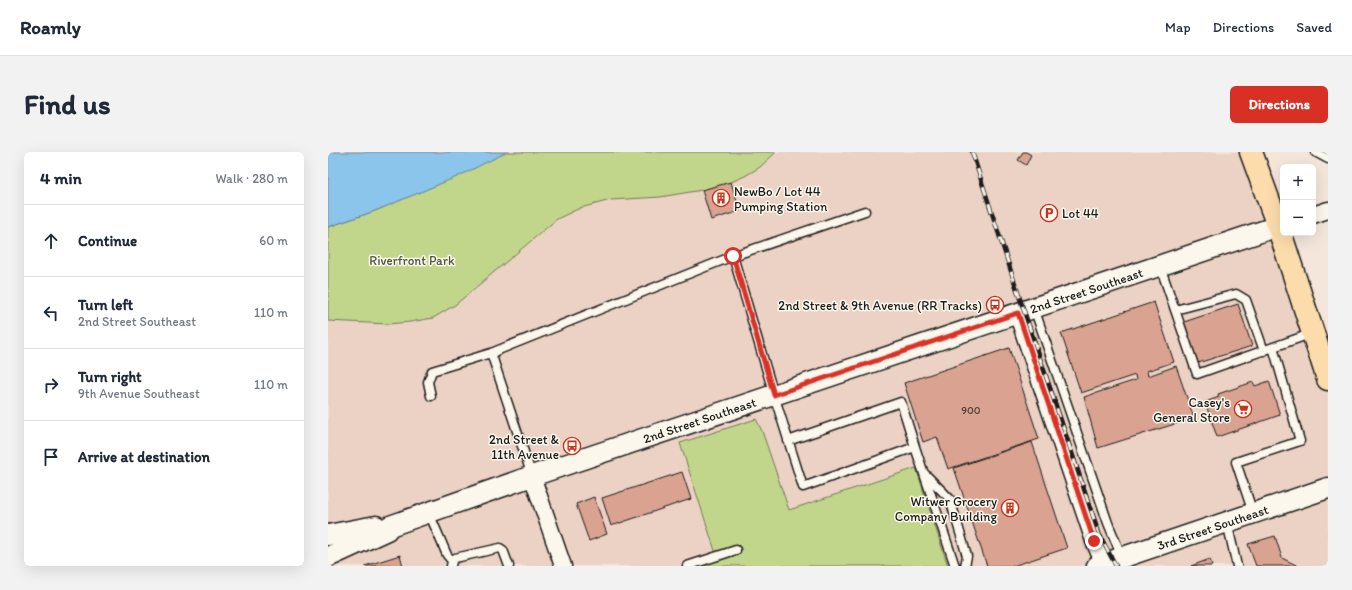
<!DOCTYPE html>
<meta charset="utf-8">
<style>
body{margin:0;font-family:Itim,sans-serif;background:#f2f2f3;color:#1f2937}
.controls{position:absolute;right:12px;top:12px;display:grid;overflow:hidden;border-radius:6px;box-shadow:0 4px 16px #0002}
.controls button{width:36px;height:36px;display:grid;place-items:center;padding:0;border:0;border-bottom:1px solid #e0e1e3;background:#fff;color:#1f2937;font:20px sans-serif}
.stop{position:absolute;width:12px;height:12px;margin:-9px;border:3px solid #d93025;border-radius:50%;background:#fff}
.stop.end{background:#d93025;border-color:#fff;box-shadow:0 1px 4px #0008}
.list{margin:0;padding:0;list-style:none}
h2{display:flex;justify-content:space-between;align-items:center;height:52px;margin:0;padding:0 16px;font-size:17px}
h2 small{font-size:13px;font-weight:400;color:#747a83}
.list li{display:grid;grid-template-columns:26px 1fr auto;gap:12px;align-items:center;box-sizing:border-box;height:72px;padding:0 16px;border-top:1px solid #e0e1e3}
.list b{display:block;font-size:15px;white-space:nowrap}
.list p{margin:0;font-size:13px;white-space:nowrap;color:#747a83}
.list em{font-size:13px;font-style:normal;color:#747a83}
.icon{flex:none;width:22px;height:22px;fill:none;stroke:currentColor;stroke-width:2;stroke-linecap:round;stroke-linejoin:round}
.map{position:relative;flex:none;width:1000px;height:414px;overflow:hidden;border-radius:6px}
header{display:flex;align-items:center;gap:24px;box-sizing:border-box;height:56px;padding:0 20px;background:#fff;border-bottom:1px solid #e0e1e3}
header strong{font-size:19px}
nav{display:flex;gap:22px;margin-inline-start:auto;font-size:14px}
.intro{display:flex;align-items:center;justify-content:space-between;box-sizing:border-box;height:96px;padding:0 24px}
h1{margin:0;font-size:28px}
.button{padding:10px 18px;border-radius:6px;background:#d93025;color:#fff;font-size:14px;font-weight:700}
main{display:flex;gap:24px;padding:0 24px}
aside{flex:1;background:#fff;border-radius:6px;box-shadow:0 4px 16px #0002}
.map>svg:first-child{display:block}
.built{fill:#ecd2c4}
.green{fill:#c2d68b;stroke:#6f7954}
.water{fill:#8bc5eb;stroke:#5f8198}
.building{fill:#daa391;stroke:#1c1c1c}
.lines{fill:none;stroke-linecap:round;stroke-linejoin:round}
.service-casing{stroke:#1c1c1c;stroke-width:11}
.minor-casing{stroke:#1c1c1c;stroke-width:19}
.tertiary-casing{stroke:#1c1c1c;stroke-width:23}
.primary-casing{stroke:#1c1c1c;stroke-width:25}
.service{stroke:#fbf7ec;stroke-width:8}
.minor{stroke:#fbf7ec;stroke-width:16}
.tertiary{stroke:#fbf7ec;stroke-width:20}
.primary{stroke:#fcdcab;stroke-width:22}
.rail-casing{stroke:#1c1c1c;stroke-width:4.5}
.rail{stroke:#fbf7ec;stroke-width:3;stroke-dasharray:9;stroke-linecap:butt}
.route{stroke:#d93025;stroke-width:5}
.labels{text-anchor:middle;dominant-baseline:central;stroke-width:3;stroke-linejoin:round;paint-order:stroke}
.number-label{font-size:11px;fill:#4c3e39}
.poi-label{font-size:13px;fill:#1c1c1c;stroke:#fbf7ec;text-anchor:end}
.park-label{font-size:13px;fill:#4e543d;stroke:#fbf7ec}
.street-label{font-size:13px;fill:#1c1c1c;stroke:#fbf7ec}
</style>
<header>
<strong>Roamly</strong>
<nav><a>Map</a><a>Directions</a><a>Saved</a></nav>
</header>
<div class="intro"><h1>Find us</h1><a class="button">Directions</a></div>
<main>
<aside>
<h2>4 min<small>Walk · 280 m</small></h2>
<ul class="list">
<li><svg class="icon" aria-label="ahead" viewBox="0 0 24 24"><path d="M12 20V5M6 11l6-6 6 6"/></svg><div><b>Continue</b></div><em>60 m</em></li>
<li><svg class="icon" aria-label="left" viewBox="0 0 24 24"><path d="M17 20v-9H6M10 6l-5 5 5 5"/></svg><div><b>Turn left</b><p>2nd Street Southeast</p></div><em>110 m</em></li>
<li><svg class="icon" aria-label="right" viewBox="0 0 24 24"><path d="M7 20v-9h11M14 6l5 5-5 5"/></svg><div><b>Turn right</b><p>9th Avenue Southeast</p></div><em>110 m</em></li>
<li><svg class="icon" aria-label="arrive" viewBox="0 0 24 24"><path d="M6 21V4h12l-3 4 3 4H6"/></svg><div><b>Arrive at destination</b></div></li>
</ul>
</aside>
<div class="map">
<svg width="1000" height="414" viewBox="0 0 1000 414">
<rect width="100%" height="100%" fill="#f4e6da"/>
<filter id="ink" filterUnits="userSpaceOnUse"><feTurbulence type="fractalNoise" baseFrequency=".025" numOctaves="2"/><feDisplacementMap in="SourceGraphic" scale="8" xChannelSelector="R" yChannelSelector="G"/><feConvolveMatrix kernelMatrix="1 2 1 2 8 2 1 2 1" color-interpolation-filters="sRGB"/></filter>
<g filter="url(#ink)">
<path class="built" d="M177 0H925L1000 227V414H0V75Z"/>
<path class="green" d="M179 0H448L432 15 417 24 403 30 374 38 332 45 283 48 252 56 229 67 127 153 105 166 82 170 60 172 0 169V75L47 59Z
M428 267 434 279 461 358 588 316 620 414H373L390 408 352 291Z"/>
<path class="water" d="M0 0H179L131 24 47 59 0 75Z"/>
<path class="building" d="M695 0H698L703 3 698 13 690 8Z
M403 30 412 59 383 68 374 38Z
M826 150 846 210 819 219 820 224 848 214 866 266 770 296 756 245 808 228 807 223 753 241 733 181Z
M910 152 924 194 870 211 856 170Z
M681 196 711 287 620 317 609 285 595 290 576 231Z
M941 229 952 263 889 285 877 250 891 245 890 242 925 230 927 234Z
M704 290 739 396 685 414H659L626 316Z
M354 320 363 347 283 374 274 346Z
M266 345 279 382 261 389 248 352Z
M947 384 954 406 970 414H928L920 392Z
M72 403 75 414H37Z
M882 407 884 414H863Z"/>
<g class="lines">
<defs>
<path id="service" d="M987 0 1000 7
M405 104 537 59
M832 114 869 222 985 181
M706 156 780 371 794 405
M847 158 908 142 918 148 936 199
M163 201 405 104 446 243 475 335 587 295 627 414
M103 244 100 230 104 219 163 201 204 324
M460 289 573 250 587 295
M598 323 622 347 639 404 637 414
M101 361 119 403 124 409
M925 361 908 310 972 289 945 195
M899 370 909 414
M123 414 124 409 127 406 172 396 175 398 181 414
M359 414 408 398"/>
<path id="minor" d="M985 63 1000 58
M689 161 766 389 777 414
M204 324 235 414"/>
<g id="tertiary">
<path d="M0 383 48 374"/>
<path id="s1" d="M0 405 59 378 62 374 204 324 950 74"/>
<path id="s2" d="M769 414 1000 336"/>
</g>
<path id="primary" d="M923 0 950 74 1000 227"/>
</defs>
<use href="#service" class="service-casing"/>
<use href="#minor" class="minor-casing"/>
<use href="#tertiary" class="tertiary-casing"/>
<use href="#primary" class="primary-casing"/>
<use href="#service" class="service"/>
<use href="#minor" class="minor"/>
<use href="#tertiary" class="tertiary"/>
<use href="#primary" class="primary"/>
<defs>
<path id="rail" d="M644 0 696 159 771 382 788 414"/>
</defs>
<use href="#rail" class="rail-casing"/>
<use href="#rail" class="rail"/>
</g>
</g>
<g class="lines" filter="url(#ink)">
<path class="route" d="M405 104 446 243 690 161 766 389"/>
</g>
<defs>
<symbol id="building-ring" viewBox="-11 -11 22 22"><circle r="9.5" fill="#fbf7ec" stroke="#c8321e" stroke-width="1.5"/><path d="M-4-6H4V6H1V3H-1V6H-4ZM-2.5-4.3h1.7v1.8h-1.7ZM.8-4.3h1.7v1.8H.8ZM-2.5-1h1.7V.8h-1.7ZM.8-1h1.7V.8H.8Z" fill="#c8321e"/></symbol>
<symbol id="parking-ring" viewBox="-11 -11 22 22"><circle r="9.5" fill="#fbf7ec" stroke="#c8321e" stroke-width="1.5"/><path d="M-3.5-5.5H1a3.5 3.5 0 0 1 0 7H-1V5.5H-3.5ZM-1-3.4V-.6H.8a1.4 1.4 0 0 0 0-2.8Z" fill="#c8321e"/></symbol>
<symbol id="bus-ring" viewBox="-11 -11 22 22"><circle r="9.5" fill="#fbf7ec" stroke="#c8321e" stroke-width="1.5"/><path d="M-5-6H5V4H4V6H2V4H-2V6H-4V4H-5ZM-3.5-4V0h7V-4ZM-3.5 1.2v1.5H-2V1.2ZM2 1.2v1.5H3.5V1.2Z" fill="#c8321e"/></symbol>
<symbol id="supermarket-ring" viewBox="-11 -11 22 22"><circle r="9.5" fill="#fbf7ec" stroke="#c8321e" stroke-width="1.5"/><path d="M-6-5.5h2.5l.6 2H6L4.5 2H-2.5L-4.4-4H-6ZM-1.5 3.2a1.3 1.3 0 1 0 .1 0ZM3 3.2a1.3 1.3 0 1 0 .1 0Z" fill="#c8321e"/></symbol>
</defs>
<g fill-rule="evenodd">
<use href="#building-ring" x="383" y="36" width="20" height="20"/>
<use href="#parking-ring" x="711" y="51" width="20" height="20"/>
<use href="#bus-ring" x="657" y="143" width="20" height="20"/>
<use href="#supermarket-ring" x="905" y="247" width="20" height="20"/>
<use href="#bus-ring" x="234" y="284" width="20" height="20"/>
<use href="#building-ring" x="672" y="346" width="20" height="20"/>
</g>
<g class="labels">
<g class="number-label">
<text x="643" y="258">900</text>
</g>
<g class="poi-label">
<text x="406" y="39" text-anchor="start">NewBo / Lot 44<tspan x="406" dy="15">Pumping Station</tspan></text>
<text x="734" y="61" text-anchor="start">Lot 44</text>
<text x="654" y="153">2nd Street &amp; 9th Avenue (RR Tracks)</text>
<text x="902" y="250">Casey's<tspan x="902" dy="15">General Store</tspan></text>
<text x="231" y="287">2nd Street &amp;<tspan x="231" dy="15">11th Avenue</tspan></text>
<text x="669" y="349">Witwer Grocery<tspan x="669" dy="15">Company Building</tspan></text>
</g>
<g class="park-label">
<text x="84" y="108">Riverfront Park</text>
</g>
<g class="street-label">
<text stroke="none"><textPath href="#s1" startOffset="805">2nd Street Southeast</textPath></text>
<text stroke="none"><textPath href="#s1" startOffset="397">2nd Street Southeast</textPath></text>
<text stroke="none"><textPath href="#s2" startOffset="122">3rd Street Southeast</textPath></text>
</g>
</g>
</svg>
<div class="controls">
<button>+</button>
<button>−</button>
</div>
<div class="stop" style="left:405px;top:104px"></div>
<div class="stop end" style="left:766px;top:389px"></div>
</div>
</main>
